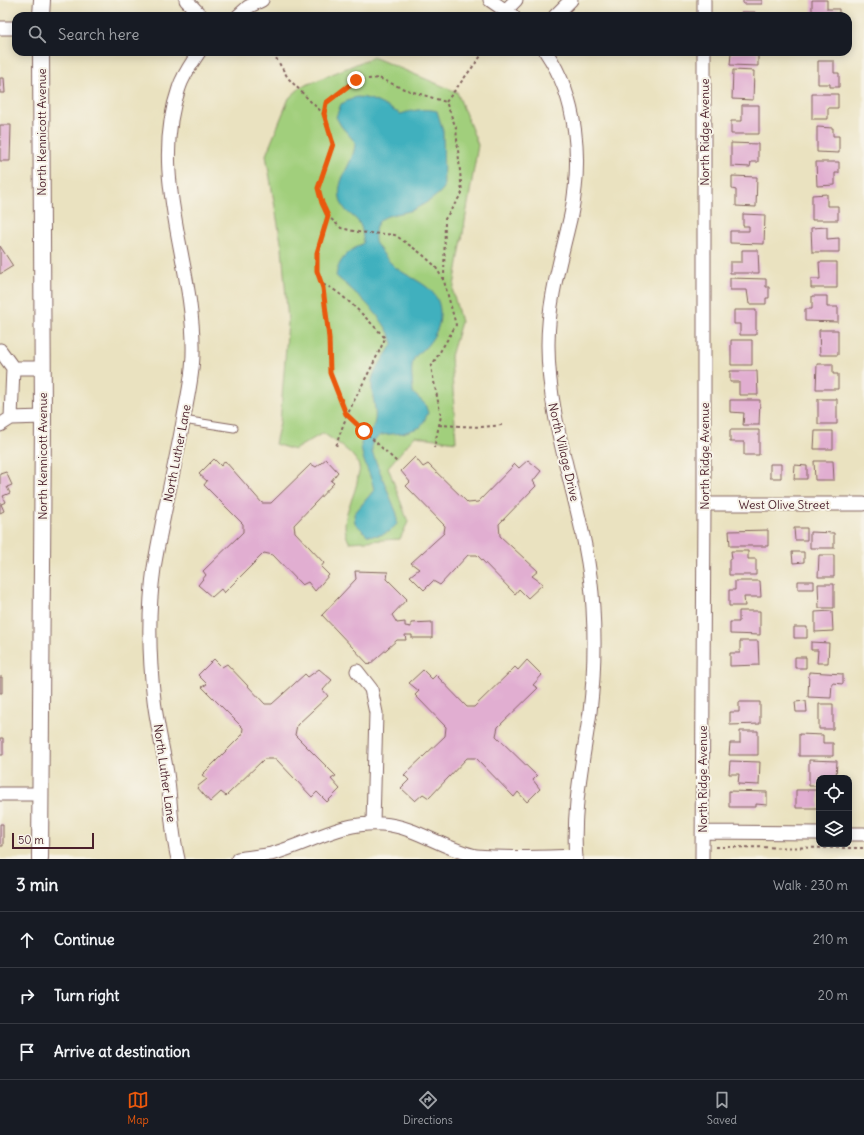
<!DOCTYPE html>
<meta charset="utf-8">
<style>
body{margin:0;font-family:Delius,sans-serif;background:#242831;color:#f1f3f6}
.controls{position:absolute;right:12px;bottom:12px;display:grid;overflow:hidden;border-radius:8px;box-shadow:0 2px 10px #0003}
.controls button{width:36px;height:36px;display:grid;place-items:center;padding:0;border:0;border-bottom:1px solid #363941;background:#171b24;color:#f1f3f6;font:20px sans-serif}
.scale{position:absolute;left:12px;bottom:10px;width:82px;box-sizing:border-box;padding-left:4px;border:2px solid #4a1f2b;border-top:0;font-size:11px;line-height:14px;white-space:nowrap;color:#4a1f2b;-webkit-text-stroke:3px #f7f3e8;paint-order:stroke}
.stop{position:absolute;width:12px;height:12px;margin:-9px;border:3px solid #ea580c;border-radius:50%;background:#fff}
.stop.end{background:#ea580c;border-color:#fff;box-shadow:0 1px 4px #0008}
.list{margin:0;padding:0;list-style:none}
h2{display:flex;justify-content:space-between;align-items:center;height:52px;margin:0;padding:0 16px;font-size:17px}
h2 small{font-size:13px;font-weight:400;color:#9ea1a6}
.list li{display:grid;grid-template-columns:26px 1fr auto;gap:12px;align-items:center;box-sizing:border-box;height:56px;padding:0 16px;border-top:1px solid #363941}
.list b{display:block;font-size:15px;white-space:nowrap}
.list em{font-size:13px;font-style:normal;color:#9ea1a6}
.icon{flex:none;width:22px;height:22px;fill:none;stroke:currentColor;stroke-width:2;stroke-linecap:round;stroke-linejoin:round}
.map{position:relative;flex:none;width:864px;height:859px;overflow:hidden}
.search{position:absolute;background:#171b24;box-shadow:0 2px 10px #0003;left:12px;right:12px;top:12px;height:44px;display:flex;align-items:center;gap:10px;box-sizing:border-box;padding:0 14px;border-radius:12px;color:#9ea1a6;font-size:15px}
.sheet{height:220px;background:#171b24}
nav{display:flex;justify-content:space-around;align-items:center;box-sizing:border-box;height:56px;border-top:1px solid #363941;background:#171b24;font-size:11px;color:#9ea1a6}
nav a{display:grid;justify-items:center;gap:2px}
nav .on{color:#ea580c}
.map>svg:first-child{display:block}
.green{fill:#a1cf7c;stroke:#767754}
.water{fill:#41b0be;stroke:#466874}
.building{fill:#e1aed1}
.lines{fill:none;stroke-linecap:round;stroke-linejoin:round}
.service-casing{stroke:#82635f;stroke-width:9}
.minor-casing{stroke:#82635f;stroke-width:15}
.tertiary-casing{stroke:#82635f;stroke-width:18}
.path{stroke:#82635f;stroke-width:2;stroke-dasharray:3 3;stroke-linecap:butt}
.service{stroke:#fff;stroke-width:7}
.minor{stroke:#fff;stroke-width:13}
.tertiary{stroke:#fff;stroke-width:16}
.route{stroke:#ea580c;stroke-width:5}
.labels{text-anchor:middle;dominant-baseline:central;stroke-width:4;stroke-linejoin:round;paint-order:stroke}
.street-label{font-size:12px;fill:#4a1f2b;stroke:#f7f3e8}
</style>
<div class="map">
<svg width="864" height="859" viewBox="0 0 864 859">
<rect width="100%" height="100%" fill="#f7f3e8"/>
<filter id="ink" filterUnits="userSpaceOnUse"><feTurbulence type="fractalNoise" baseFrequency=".025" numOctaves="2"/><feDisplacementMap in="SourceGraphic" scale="8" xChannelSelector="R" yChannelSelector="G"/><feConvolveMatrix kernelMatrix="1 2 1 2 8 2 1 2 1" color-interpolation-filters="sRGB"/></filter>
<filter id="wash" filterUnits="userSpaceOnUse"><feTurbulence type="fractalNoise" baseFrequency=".012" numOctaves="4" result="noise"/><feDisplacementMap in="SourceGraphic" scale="16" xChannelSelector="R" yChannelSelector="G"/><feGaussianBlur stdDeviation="0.9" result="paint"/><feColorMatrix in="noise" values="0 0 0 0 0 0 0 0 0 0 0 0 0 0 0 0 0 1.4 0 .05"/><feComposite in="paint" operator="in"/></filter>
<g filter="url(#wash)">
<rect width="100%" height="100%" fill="#eae2c0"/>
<path class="green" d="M373 57 457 92 478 145 453 292 461 322 451 356 456 442 415 436 388 467 408 522 400 539 349 542C337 518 356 499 358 476 359 474 360 469 359 467 356 453 334 441 323 433L294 450 275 444 280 422 288 322 282 248 266 155 289 98 301 87Z"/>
<path class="water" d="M356 97C374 97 385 107 401 114 412 110 426 108 437 111L443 131 444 188C437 197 426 203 415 209 400 216 376 211 375 233 375 238 374 242 377 245 383 254 390 264 399 270 416 281 439 288 440 311 441 327 434 338 424 349 421 352 417 354 415 357 409 366 413 383 413 393L425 404 428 413 421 427 403 433 381 435 372 442V452L397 514V524C388 534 381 537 367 535L355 523 354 514 374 490C371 473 361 461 361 443 364 438 372 431 374 425 379 408 368 391 373 376 376 368 388 352 393 343 384 316 357 294 336 276 338 259 349 251 363 243 364 211 345 221 340 198 336 177 355 163 355 142L341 126 336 117 341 104Z"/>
<g id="blocks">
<path class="building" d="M743 0H762V4H743Z
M812 0H827V9H839V16H812Z
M741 12H755V16H741Z
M758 52V66L730 65 731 53Z
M818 61H834V73H839V87H830V84H818Z
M733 70 754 71 753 100 732 99Z
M0 78H4L5 93H0Z
M812 94H838V108H828V119H812Z
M742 105H759V134H731V121H742Z
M0 125H11L10 161H0Z
M817 127 833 128V136H839V153L817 152Z
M731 143 758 144V162H751L750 167 731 166Z
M816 162H839V173H835V185L817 186Z
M732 176 757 177 756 207 736 206V190L732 189Z
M827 194V206H838V220H812V195Z
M743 214 765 215 764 244 730 243V231H749V226H743Z
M827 227V239L839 238V252H812L811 228Z
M0 246 13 266 0 274Z
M742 250H758L759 273H730V262H742Z
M819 262H837V288H811V279H820Z
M730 278 766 279V287H769V298H766V304H749L747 290H730Z
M812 296H827V307H838V322L805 321V309H812Z
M734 310H756V335H740V324H734Z
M819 330H838V355H820Z
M731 340H752V365H731Z
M817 364H833V374H838V389H816Z
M730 371H757L758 395H739V382H730Z
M818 399H837V424H818Z
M730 400H760L759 425H743L744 413 730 412Z
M730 430H759V455H744V442H730Z
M815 431H833V449H814Z
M415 457 423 467 428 464 468 503 478 502 515 464 519 468 528 460 541 471 533 481 536 486 499 524 500 536 538 571 532 576 543 584 528 598 519 589 515 594 477 555H468L440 585 433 581 424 590 410 576 419 569 411 563 444 533 445 526 406 486 410 482 401 471Z
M214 459 221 466 225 461 262 503H271L311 464 316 467 326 459 338 472 331 481 334 483 294 525 295 532 324 563 321 567 329 575 315 591 308 582 302 585 273 555 264 553 224 593 221 589 212 597 198 585 206 575 203 571 243 532V524L204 485 207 481 199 474Z
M814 461H833L834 480H815Z
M770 464H781V478H770Z
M795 465 807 466V479H794Z
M6 472 12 485 7 487 10 493 3 496 6 502 1 504 4 511 0 513V474Z
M794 528H807V540H795Z
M768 530V546H730L729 531Z
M810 532 834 533V548H810Z
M731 551H748V559H756V575H729V559H732Z
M792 552H804V562L793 563Z
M819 555H834V577H818Z
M355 571 388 572 387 579 407 599 392 615 397 623 405 622V626L411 627V623L432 622V638H412V635H405L406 640H397L369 665 322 615 356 579Z
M735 581H760L761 597H744L745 606H729V590H735Z
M798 581H814V589H798Z
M818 584H834V608H819Z
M739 611H760V635L730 634V622H739Z
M832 611 833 631 815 632V612Z
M794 627H807V638H794Z
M740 641H758L759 665 730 666V653H740Z
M811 642 829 643 828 663H817L818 650H811Z
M795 657H806V668H795Z
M214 659 222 667 227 664 265 704H272L305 674 308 677 319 669 332 680 323 690 328 696 297 725 295 735 336 776 331 779 340 789 327 802 317 792 312 797 276 759H264L226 796 221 792 210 802 197 787 207 779 202 775 242 735 243 728 202 687 207 684 198 675Z
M527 660 542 675 533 685 538 688 498 727 496 736 537 776 533 780 540 789 527 802 518 792 514 797 476 758H467L429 798 423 794 415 801 401 788 409 780 404 775 445 736 446 727 415 695 419 691 409 683 423 670 432 679 436 675 467 707H474L515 667 518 670Z
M809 672 843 674V684L832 683 831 698 808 697Z
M0 677H2V693H0Z
M806 701 807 712H796L795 702Z
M739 702H760V724L730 725V712H739Z
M819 704H833V729H819Z
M740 731H758V755H729L730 743H740Z
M799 734 823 735V743H833V756H799Z
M0 738H3V755H0Z
M809 760 837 761 836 778H819V786H809Z
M730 761 760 762 759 785 738 784 739 774H729Z
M796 790H819V808H796Z
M729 791 767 792V805L756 804V807H729Z
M0 824H3V846H0Z"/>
</g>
</g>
<g filter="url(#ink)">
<use href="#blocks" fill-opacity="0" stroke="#82635f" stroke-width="1"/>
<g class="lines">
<defs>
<path id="service" d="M183 420 234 428"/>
<path id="minor" d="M186 0 201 16
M490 0 513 16
M704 0V16
M506 10 516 0
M238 16 248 7 262 0
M555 16 571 0
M0 28H16
M546 52C578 99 582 160 571 215 561 259 548 300 548 345 548 435 589 519 593 608 595 642 594 678 590 712 583 761 572 809 576 859
M0 350 13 368H42
M11 418 13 368
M0 425 11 418 43 417
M704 504H864
M357 671 371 689 376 713 373 823
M0 794H39
M702 832 819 833
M849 834H864
M178 859C171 831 171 802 167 773 163 749 157 725 154 700 149 657 148 611 154 568 162 519 174 471 183 422 187 399 193 376 193 353 195 263 148 178 179 88 183 75 192 63 199 52
M238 859C249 857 261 856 271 854 309 844 341 821 382 824 415 826 443 849 476 856 506 859 545 857 576 856
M702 859 704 504V52"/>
<path id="tertiary" d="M41 16 42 0
M40 859 43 417 41 52"/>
</defs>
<use href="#service" class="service-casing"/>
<use href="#minor" class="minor-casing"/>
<use href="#tertiary" class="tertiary-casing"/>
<path class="path" d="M273 53 288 78 313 104 324 114 333 144 318 188 322 203 328 216 341 228 358 232 395 235 422 254 435 266 444 281 456 325 431 367 441 416 434 448
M446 102 484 52
M324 113 326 103 356 80 379 78 404 89 446 102
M328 216 317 253V271L323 288 329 339 330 373 346 414 398 463
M444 280 445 219 462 193 456 128 446 102
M323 285C337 286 374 326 385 338 370 375 346 408 336 447
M439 425 481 427 503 425
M716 847 864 848"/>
<use href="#service" class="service"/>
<use href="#minor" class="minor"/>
<use href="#tertiary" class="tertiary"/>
</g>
</g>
<g class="lines" filter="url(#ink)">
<path class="route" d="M356 80 326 103 324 114 333 144 318 188 322 203 328 216 317 253V271L323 288 329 338 330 373 346 414 364 431"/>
</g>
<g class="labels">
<g class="street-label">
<text transform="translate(41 132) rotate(-90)">North Kennicott Avenue</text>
<text transform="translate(704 132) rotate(-90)">North Ridge Avenue</text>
<text transform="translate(564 452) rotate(77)">North Village Drive</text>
<text transform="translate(177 453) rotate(-79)">North Luther Lane</text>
<text transform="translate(42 456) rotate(-90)">North Kennicott Avenue</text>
<text transform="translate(704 456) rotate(-90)">North Ridge Avenue</text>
<text x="784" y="504">West Olive Street</text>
<text transform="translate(165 773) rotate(82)">North Luther Lane</text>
<text transform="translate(702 779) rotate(-90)">North Ridge Avenue</text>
</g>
</g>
</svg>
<div class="controls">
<button><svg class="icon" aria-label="locate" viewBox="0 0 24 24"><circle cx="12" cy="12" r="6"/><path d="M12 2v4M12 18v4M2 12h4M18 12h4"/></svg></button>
<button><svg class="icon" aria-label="layers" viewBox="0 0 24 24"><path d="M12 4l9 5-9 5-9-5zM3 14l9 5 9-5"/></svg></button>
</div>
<div class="scale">50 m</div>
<div class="stop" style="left:364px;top:431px"></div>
<div class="stop end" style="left:356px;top:80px"></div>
<div class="search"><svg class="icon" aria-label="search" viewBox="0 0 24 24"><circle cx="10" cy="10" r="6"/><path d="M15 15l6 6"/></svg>Search here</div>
</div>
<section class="sheet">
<h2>3 min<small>Walk · 230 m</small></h2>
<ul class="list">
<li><svg class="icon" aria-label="ahead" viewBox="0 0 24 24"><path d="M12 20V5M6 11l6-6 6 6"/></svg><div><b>Continue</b></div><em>210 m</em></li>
<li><svg class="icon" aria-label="right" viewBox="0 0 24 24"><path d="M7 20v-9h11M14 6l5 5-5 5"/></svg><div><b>Turn right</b></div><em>20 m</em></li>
<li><svg class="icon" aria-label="arrive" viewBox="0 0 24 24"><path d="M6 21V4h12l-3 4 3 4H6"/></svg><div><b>Arrive at destination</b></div></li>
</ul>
</section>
<nav>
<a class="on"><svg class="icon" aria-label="map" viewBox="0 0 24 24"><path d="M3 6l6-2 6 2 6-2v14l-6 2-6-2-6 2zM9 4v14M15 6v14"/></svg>Map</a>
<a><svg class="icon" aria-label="directions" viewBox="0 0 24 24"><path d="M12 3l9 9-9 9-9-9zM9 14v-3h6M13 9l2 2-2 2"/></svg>Directions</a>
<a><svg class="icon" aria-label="saved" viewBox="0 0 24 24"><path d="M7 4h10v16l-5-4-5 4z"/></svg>Saved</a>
</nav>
